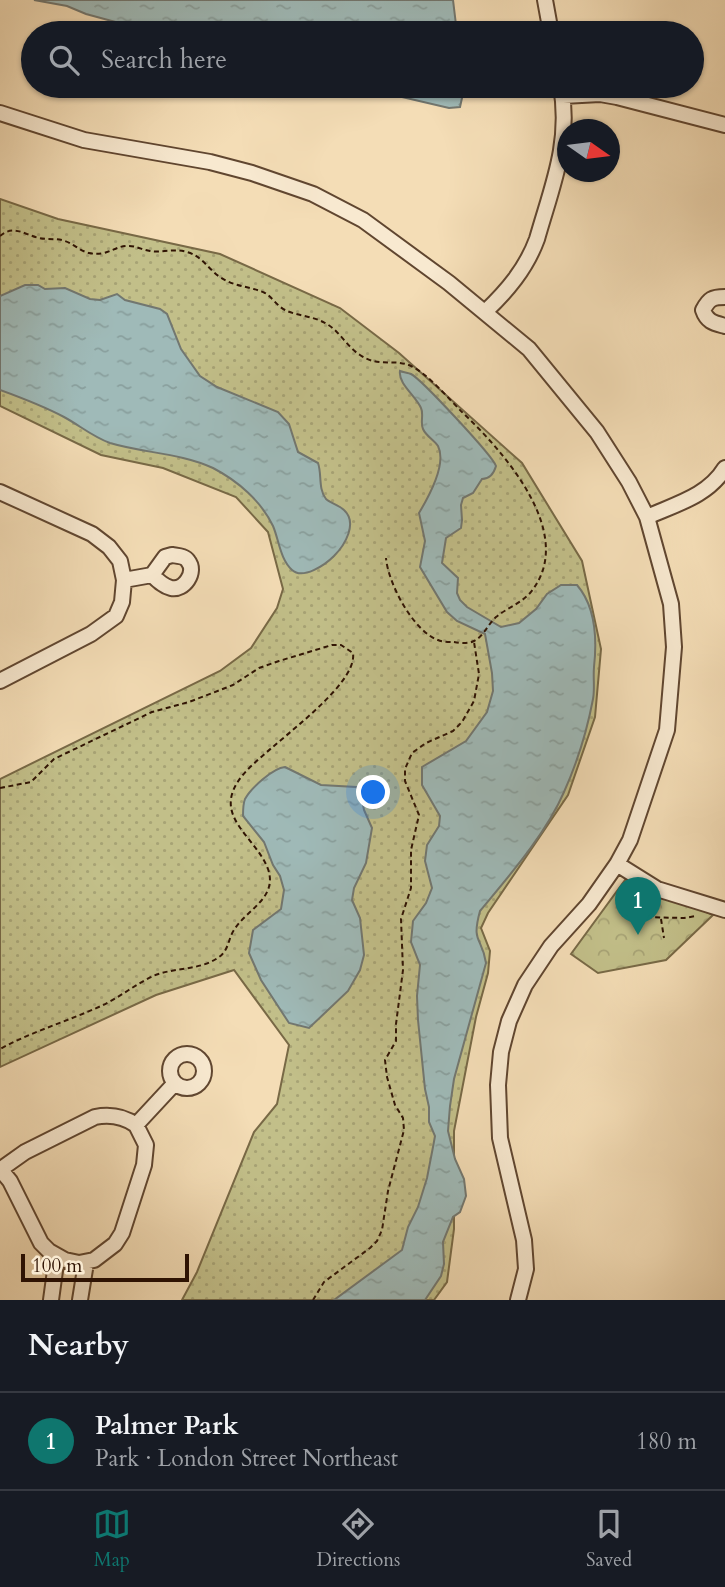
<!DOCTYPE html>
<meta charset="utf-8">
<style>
body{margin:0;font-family:Cardo,serif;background:#20242c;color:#f1f3f6}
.compass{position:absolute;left:557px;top:119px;width:63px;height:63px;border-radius:50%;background:#171b24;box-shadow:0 2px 5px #0004;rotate:104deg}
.scale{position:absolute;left:21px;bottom:18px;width:168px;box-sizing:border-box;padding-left:7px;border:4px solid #2f1303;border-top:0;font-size:19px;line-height:24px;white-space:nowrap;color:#2f1303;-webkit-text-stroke:5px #f8e9d0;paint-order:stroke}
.you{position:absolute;left:374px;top:793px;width:24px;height:24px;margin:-18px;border:5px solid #fff;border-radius:50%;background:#1a73e8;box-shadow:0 0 0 10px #1a73e833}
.badge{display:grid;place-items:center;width:46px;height:46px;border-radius:50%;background:#0f766e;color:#fff;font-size:23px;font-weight:700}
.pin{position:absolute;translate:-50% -58px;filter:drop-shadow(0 2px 4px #0008)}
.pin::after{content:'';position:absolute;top:37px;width:24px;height:21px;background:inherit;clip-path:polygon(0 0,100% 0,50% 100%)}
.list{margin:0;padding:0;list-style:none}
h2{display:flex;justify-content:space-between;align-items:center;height:91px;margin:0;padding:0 28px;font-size:30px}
h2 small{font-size:23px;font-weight:400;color:#9ea1a6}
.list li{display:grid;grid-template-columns:46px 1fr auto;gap:21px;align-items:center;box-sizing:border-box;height:98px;padding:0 28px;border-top:2px solid #363941}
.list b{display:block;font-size:26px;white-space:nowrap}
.list p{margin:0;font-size:23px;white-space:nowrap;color:#9ea1a6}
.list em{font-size:23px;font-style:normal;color:#9ea1a6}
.icon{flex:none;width:38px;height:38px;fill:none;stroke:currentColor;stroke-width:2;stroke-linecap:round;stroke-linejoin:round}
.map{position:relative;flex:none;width:725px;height:1300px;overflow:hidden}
.search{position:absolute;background:#171b24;box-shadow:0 2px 5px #0004;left:21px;right:21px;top:21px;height:77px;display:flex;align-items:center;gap:18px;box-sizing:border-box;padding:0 24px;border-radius:38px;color:#9ea1a6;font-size:26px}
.sheet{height:189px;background:#171b24}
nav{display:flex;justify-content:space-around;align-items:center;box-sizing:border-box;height:98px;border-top:2px solid #363941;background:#171b24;font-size:19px;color:#9ea1a6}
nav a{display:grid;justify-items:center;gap:4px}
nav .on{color:#0f766e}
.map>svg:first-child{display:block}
.grass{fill:url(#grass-dots);stroke:#786946;stroke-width:2}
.forest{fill:url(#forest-crowns);stroke:#786946;stroke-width:2}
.water{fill:url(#water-ripples);stroke:#727770;stroke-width:2}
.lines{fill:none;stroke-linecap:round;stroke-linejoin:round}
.minor-casing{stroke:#604630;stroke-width:18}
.path{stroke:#2f1303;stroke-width:2;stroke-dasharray:5 3.5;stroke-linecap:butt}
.minor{stroke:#f8e9d0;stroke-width:14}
</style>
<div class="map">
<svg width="725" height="1300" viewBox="0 0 725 1300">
<defs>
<pattern id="grass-dots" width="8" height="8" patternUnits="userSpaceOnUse" patternTransform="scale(1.75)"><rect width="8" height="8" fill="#c2bf89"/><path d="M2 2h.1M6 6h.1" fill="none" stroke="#a7a375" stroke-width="1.8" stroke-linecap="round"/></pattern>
<pattern id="forest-crowns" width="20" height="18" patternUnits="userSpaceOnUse" patternTransform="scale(1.75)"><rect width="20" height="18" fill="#c2bf89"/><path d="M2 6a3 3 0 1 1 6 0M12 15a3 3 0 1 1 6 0" fill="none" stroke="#a7a375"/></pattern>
<pattern id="water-ripples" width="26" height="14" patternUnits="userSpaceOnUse" patternTransform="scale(1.75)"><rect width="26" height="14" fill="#9fbab8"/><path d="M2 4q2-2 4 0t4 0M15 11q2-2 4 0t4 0" fill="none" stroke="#899f9d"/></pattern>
</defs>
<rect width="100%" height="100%" fill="#f4ddb6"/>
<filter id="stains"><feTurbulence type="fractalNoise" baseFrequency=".00286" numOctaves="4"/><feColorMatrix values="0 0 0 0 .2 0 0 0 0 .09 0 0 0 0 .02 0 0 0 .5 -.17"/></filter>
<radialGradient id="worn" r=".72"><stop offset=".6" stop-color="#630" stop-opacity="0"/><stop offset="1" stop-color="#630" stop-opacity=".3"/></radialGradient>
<path class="grass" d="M0 199 58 219 220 254 340 308 399 353 522 463 582 561 601 649 595 717 568 795 488 913 481 928 490 951 488 973 476 1017 454 1131V1229L447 1282 434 1300H182L197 1272 254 1132 277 1104 289 1045 234 970 156 995 0 1067V779L220 671 251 648 277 608 283 589 268 532 236 497 163 468 101 455 0 406Z"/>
<path class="forest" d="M628 876 713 915 666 960 598 973 571 954Z"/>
<path class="water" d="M34 0H453L457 33H156L86 14 67 6Z
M355 86H463L464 89 460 107 449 108Z
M25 285H38L45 289 65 288 90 299 100 300 117 294 125 300 160 309 167 314 181 349 200 376 217 387 278 412 289 424 298 452 318 463C322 474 318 489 326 499 330 503 339 505 344 510 358 523 345 545 334 556 325 565 303 580 292 570 280 559 279 540 273 526 261 501 238 481 213 468 181 453 143 453 110 443 93 437 79 425 64 417 43 406 22 398 0 390V296Z
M400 371C402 372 409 373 411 374 421 379 492 455 496 466 494 473 490 479 482 479L473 493 463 498 461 505 462 520 461 528 446 538 442 563 458 578 457 593 460 600 467 607 501 627 519 623 536 609 547 594 561 585H577C596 607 597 640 594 667 593 678 595 689 593 699 587 731 577 763 564 792 546 834 509 876 480 911 471 944 482 936 486 963L454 1079 450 1106 448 1131 455 1159 464 1179 466 1196 460 1212 453 1217 443 1242 444 1264 441 1276 425 1300H334L402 1250 408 1227 418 1207 427 1178 433 1147 435 1136 429 1122V1107L425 1089 418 1020 417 996 420 965 411 942 413 921 426 903 432 888 425 861 427 845 439 826 440 816 422 785V767L466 741 487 712 493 691 492 673 485 634 457 621 447 612 420 567 425 541 419 513C428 498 447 464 438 446 434 440 426 436 423 429 420 423 424 414 421 408 416 396 398 384 400 371Z
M285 767 321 785 356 787 361 794 364 810 372 828 366 863 354 888 352 900 360 918 364 955 360 970 348 991 309 1028 289 1023 261 980 249 953 253 930 281 909 284 890 280 876 273 865 264 842 243 816C243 811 243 804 245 799 251 788 273 768 285 767Z"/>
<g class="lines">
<defs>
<path id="minor" d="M545 0 551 33
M563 96 600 94 617 97 725 125
M0 113 84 140 210 162 252 173 313 194 363 220 449 283 529 349 597 432 629 482 647 517 671 604 674 647 667 730 630 840 617 864 589 904 551 946 525 985 509 1021 501 1052 498 1085 500 1138 524 1240 526 1269 518 1300
M725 297C712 297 709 299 703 310 707 322 714 323 725 326
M485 312C507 291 526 269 537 239 552 186 571 143 561 86
M0 492 92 534 109 547 120 561 124 580 122 602 116 616 91 634 0 681
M647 517C676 504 708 496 725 468
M172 555C178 556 185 556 188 561 197 572 184 591 171 588 163 586 157 580 152 575L165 557Z
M124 580 152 575
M617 864 657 889 725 910
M170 1071a17 17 0 1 1 34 0a17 17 0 1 1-34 0Z
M136 1125 175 1083
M0 1169 10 1181 41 1243 49 1251 65 1260 79 1263 94 1260 115 1244 122 1233 144 1165 146 1145 136 1125C123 1116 110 1114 95 1117L25 1152 1 1169
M51 1300 57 1256
M80 1300 86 1263"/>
</defs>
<use href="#minor" class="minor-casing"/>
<path class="path" d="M0 236C14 224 25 235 39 238 48 240 57 238 65 241 74 244 80 251 89 253 108 257 115 245 129 246 136 246 143 250 150 251 162 253 175 248 187 252 202 256 208 269 220 277 234 287 250 286 265 293 272 297 277 306 285 310 297 316 313 316 325 323 339 330 347 347 360 355 379 368 394 358 411 366 428 374 448 398 462 412 503 451 579 535 530 593 520 604 507 608 496 617 488 624 484 636 474 641 468 644 460 643 454 642 449 642 442 642 438 640 413 631 388 583 386 558
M0 788 31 782 54 759 152 712 189 702 233 685 259 668 279 661 332 645H341L353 653C358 688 264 748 242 776 210 816 255 835 268 869 278 898 247 909 234 930 228 939 229 950 219 957 200 971 174 967 153 976 136 984 120 997 103 1005 69 1021 33 1031 0 1049
M627 885 638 917 684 918 696 916
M661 919 664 938
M313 1300 324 1282 370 1248 377 1241 382 1230 388 1191 404 1130 403 1118 395 1105 387 1077 385 1060 396 1041V1024L403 970 401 919 411 888V850L419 815 405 781V769L412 753 426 743 453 731 462 722 474 701 479 674 474 642"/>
<use href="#minor" class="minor"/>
</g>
<rect width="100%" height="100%" filter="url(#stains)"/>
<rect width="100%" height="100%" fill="url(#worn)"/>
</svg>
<svg class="compass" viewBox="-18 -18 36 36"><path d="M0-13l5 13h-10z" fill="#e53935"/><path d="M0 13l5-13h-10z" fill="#9ea1a6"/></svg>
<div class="scale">100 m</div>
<div class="you"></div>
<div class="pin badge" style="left:638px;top:935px">1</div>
<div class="search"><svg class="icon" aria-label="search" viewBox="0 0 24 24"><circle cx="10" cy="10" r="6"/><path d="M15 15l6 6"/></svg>Search here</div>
</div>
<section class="sheet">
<h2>Nearby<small></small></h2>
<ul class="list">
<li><span class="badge">1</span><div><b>Palmer Park</b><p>Park · London Street Northeast</p></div><em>180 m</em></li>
</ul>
</section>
<nav>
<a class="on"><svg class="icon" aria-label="map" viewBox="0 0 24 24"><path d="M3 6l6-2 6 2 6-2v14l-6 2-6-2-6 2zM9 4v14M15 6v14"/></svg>Map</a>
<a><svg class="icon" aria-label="directions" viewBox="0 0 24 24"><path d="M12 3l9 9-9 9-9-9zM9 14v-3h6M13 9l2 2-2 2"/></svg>Directions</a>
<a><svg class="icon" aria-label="saved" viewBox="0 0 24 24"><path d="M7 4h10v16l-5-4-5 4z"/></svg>Saved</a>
</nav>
